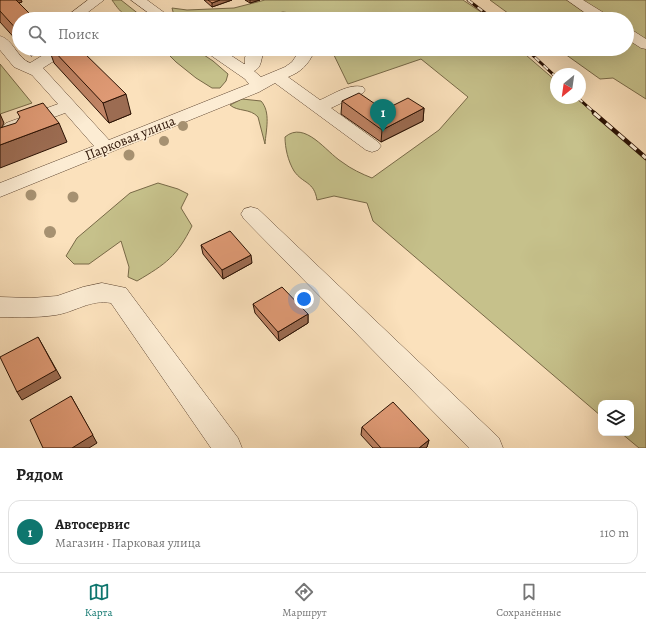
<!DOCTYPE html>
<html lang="ru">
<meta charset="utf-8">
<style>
body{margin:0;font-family:Alegreya,serif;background:#f6f6f6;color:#222}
.controls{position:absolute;right:12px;bottom:12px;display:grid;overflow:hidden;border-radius:8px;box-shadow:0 4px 16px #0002}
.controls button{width:36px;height:36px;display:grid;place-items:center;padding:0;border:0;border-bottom:1px solid #e0e0e0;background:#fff;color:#222;font:20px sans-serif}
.compass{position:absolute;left:550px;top:68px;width:36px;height:36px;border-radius:50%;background:#fff;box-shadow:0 4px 16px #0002;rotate:209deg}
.you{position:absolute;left:304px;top:299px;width:14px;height:14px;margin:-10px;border:3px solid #fff;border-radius:50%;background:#1a73e8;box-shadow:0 0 0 6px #1a73e833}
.badge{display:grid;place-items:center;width:26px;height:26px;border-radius:50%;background:#0f766e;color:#fff;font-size:13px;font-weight:700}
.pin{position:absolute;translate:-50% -33px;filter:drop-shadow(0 1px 2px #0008)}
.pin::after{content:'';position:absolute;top:21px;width:14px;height:12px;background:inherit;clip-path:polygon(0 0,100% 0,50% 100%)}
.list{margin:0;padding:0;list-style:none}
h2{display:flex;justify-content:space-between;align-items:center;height:52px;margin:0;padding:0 16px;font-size:17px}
h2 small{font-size:13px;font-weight:400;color:#767676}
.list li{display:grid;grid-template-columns:26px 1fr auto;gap:12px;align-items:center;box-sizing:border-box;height:64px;margin:0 8px 8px;padding:0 8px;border:1px solid #e0e0e0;border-radius:12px}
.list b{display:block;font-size:15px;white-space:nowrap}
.list p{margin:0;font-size:13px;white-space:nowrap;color:#767676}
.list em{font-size:13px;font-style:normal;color:#767676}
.icon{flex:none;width:22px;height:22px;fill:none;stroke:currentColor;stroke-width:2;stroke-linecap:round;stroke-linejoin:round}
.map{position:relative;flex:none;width:646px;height:448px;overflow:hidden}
.search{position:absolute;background:#fff;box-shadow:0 4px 16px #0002;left:12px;right:12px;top:12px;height:44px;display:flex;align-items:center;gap:10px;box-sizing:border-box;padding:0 14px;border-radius:22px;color:#767676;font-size:15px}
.sheet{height:124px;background:#fff}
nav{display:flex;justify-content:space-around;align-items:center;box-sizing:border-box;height:56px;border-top:1px solid #e0e0e0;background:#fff;font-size:11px;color:#767676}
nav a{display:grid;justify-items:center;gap:2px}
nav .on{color:#0f766e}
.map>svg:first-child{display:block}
.green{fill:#c6c18b;stroke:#786947}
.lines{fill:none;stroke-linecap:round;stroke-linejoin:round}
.minor-casing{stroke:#5e4531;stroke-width:1}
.minor{fill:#fcecd3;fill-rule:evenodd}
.rail-far1-casing{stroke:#2a1103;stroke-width:3}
.rail-casing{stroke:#2a1103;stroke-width:4.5}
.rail-far1{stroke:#fcecd3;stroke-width:2;stroke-dasharray:6;stroke-linecap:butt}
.rail{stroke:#fcecd3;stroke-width:3;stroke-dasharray:8;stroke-linecap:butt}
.tree{fill:#a69171}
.wall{fill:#c08465;stroke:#2a1103}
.shaded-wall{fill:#9c6c52;stroke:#2a1103}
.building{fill:#df9a75;stroke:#2a1103}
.labels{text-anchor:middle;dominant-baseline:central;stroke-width:3;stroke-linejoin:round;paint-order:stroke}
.street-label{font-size:14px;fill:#2a1103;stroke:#fcecd3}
</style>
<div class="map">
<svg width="646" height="448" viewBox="0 0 646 448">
<rect width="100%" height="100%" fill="#fbe1bc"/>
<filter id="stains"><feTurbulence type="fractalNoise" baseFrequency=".005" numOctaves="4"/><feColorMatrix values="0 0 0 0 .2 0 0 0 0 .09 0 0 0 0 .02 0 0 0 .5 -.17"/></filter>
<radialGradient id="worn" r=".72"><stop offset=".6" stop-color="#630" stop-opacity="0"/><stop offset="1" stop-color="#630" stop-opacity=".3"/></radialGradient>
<path class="green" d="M112 0H121L145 19C127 19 122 15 112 0Z
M265 0H463L481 12 487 19H303L297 14 283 12 250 19H175L172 8 187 10 234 8Z
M490 0H646V99L613 78 600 79 558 49H627V19H516Z
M163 49H195L213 61 228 74 226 81 220 88H212L196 78 176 62Z
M331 49H519L556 81V98H576L646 158V448H639L621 433H631V403H601V416L373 221 367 203 334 196 317 200C314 181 303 184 294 171 288 161 285 148 285 137 305 120 326 152 342 162 351 169 362 174 372 178L439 130 468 97 421 59 348 84Z
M0 64 32 103 0 114Z
M242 99 261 101C271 112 266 130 265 144L258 117C250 108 238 112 230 105Z
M158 183 178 189 188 194 181 208 192 226C177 256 166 264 137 281L128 277 129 267 121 241 89 264H74L66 256 77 238 130 193Z"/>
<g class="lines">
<defs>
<path id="minor" d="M88 0H104L79 19H63Z
M131 0H147L173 19H157Z
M567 0H583L609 16 611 19H594Z
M627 29 632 30 646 39V49L641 48 627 39Z
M0 36C13 39 17 58 30 63L53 49H70L68 52 43 68 109 140 249 84 245 79 206 52 204 49H221L244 64H245V57L251 49H265C260 58 263 67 254 71L261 77 285 67 292 62 298 53 295 49H311L314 52C308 65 301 72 288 77L320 100C332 95 349 83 363 87L365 90 363 93 331 108 378 142 381 146 378 150 372 152 366 150 275 83 259 92 0 197V183L94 146 65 113 22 129 27 137 24 141 0 150V138L8 135 3 127 6 123 58 104 32 75 14 67 0 50Z
M251 207 258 209 499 438 503 448H469L244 219 241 214 244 209Z
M102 283 126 288 238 438 242 448H211L111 303C91 299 75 312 56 315 37 318 19 317 0 317V297L31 298 57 296 83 287Z"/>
</defs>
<use href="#minor" class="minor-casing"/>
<use href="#minor" class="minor"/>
<defs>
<path id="rail-far1" d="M468 0 493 19
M526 49 556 77
M578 98 596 114"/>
<path id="rail" d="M594 113 646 158"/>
</defs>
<use href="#rail-far1" class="rail-far1-casing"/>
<use href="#rail" class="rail-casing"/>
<use href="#rail-far1" class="rail-far1"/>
<use href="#rail" class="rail"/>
</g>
<g class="tree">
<circle cx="183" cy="126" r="5"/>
<circle cx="164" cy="141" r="5"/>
<circle cx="129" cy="155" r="5.5"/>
<circle cx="31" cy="195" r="5.5"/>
<circle cx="73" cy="197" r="5.5"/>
<circle cx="50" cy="232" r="6"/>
</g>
<path class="wall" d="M0 0H21L22 2 19 3V43L0 22Z
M204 0H232L212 7Z
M245 0H260L250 3Z
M25 49H80L131 114 109 123 54 63 49 49 31 56Z
M342 101 384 110 424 108 423 121 381 142 341 114Z
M201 245 252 263 223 279 203 254Z
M253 304 308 314V323L279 341 255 313Z
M362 427 429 440 427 447 426 448H373L361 435Z"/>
<path class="shaded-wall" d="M0 0H21L22 2 0 8Z
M220 0H232L212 7V3Z
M250 0H260L250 3Z
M28 49H49L31 56Z
M126 94 131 114 109 123 103 103Z
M424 108 423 121 381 142 382 130Z
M0 114 4 123 2 127 6 134 0 137Z
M59 123 67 142 0 168V145Z
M251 255 252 263 223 279 222 270Z
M308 314V323L279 341 278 332Z
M38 337 61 378 22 400 17 392Z
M71 396 97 443 89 448H72Z
M429 440 427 447 426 448H419Z"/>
<path class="building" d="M0 0H16L35 19H19V32L0 11Z
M208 0H220L212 3Z
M52 49H80L126 94 103 103Z
M359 93 384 110 408 98 424 108 382 130 342 101Z
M43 103 59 123 0 145V128L16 123 20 117 17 112Z
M230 231 251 255 222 270 201 245Z
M282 287 308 314 278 332 253 304Z
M38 337 56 370 17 392 0 357Z
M71 396 93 435 72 448H43L30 420Z
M393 402 429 440 419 448H381L362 427Z"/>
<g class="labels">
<g class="street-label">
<text transform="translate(130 138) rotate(-22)">Парковая улица</text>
</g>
</g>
<rect width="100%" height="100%" filter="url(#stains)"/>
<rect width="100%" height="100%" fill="url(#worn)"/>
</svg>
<div class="controls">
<button><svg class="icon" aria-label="layers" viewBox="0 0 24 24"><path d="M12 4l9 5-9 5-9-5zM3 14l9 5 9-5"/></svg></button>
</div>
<svg class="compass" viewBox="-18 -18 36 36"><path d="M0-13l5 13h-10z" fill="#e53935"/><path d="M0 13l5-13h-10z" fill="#767676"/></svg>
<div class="you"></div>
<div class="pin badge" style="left:383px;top:132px">1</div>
<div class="search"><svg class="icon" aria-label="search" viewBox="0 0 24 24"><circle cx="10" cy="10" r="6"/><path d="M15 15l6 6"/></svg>Поиск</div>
</div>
<section class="sheet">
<h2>Рядом<small></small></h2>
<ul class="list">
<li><span class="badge">1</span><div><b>Автосервис</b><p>Магазин · Парковая улица</p></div><em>110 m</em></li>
</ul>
</section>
<nav>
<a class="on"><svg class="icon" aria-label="map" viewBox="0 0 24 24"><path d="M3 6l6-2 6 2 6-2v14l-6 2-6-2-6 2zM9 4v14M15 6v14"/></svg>Карта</a>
<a><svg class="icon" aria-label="directions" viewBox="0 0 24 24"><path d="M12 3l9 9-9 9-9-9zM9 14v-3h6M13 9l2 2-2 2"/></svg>Маршрут</a>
<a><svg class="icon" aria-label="saved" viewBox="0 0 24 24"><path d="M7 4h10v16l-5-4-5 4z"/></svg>Сохранённые</a>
</nav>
